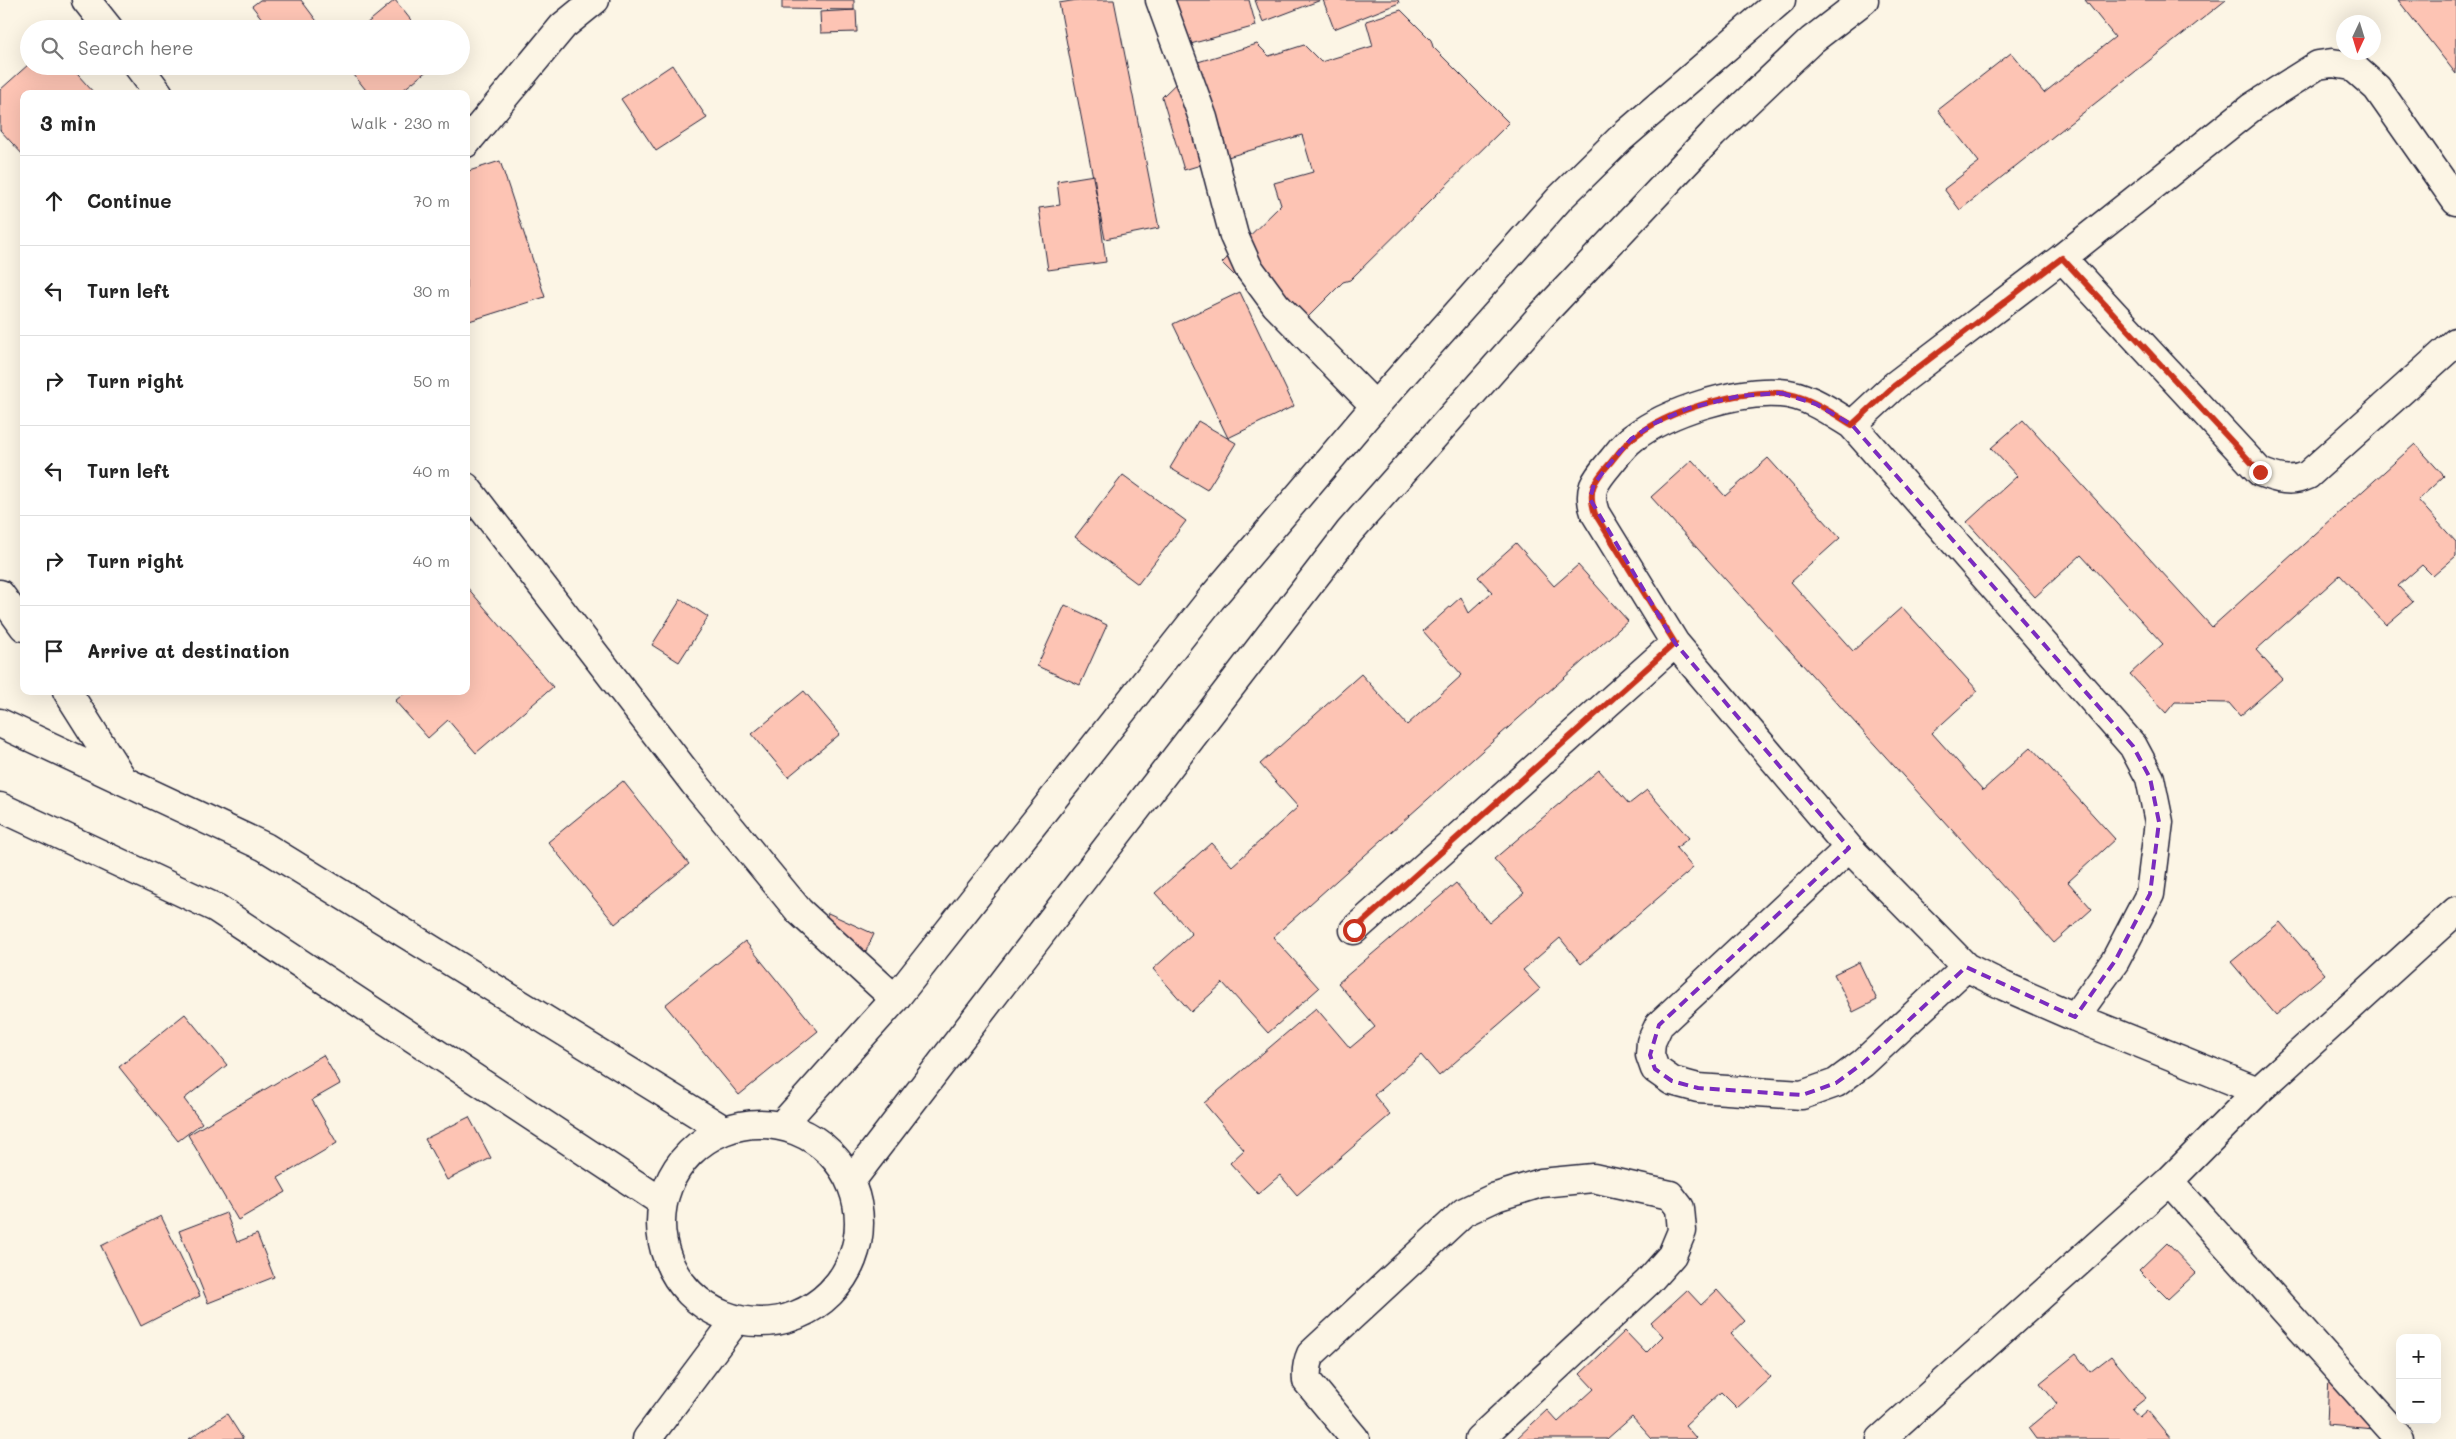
<!DOCTYPE html>
<meta charset="utf-8">
<style>
body{margin:0;font-family:Mali,sans-serif;background:#f6f6f6;color:#222}
.controls{position:absolute;right:15px;bottom:15px;display:grid;overflow:hidden;border-radius:10px;box-shadow:0 5px 20px #0002}
.controls button{width:45px;height:45px;display:grid;place-items:center;padding:0;border:0;border-bottom:1px solid #e0e0e0;background:#fff;color:#222;font:25px sans-serif}
.compass{position:absolute;left:2336px;top:15px;width:45px;height:45px;border-radius:50%;background:#fff;box-shadow:0 5px 20px #0002;rotate:184deg}
.stop{position:absolute;width:15px;height:15px;margin:-11px;border:4px solid #c8321e;border-radius:50%;background:#fff}
.stop.end{background:#c8321e;border-color:#fff;box-shadow:0 1px 5px #0008}
.list{margin:0;padding:0;list-style:none}
h2{display:flex;justify-content:space-between;align-items:center;height:65px;margin:0;padding:0 20px;font-size:21px}
h2 small{font-size:16px;font-weight:400;color:#767676}
.list li{display:grid;grid-template-columns:32px 1fr auto;gap:15px;align-items:center;box-sizing:border-box;height:90px;padding:0 20px;border-top:1px solid #e0e0e0}
.list b{display:block;font-size:19px;white-space:nowrap}
.list em{font-size:16px;font-style:normal;color:#767676}
.icon{flex:none;width:28px;height:28px;fill:none;stroke:currentColor;stroke-width:2;stroke-linecap:round;stroke-linejoin:round}
.map{position:relative;flex:none;width:2456px;height:1439px;overflow:hidden}
.search{position:absolute;background:#fff;box-shadow:0 5px 20px #0002;left:20px;top:20px;width:450px;height:55px;display:flex;align-items:center;gap:12px;box-sizing:border-box;padding:0 18px;border-radius:28px;color:#767676;font-size:19px}
.panel{position:absolute;background:#fff;box-shadow:0 5px 20px #0002;left:20px;top:90px;width:450px;height:605px;border-radius:10px}
.map>svg:first-child{display:block}
.building{fill:#fdc4b4;stroke:#22223b}
.lines{fill:none;stroke-linecap:round;stroke-linejoin:round}
.minor-casing{stroke:#22223b;stroke-width:31}
.tertiary-casing{stroke:#22223b;stroke-width:31}
.minor{stroke:#fcf5e5;stroke-width:28}
.tertiary{stroke:#fcf5e5;stroke-width:28}
.route{stroke:#c8321e;stroke-width:6}
.marked{fill:none;stroke:#7b2cbf;stroke-width:4;stroke-dasharray:10 6;stroke-linejoin:round}
</style>
<div class="map">
<svg width="2456" height="1439" viewBox="0 0 2456 1439">
<rect width="100%" height="100%" fill="#fcf5e5"/>
<filter id="ink" filterUnits="userSpaceOnUse"><feTurbulence type="fractalNoise" baseFrequency=".02" numOctaves="2"/><feDisplacementMap in="SourceGraphic" scale="10" xChannelSelector="R" yChannelSelector="G"/><feConvolveMatrix kernelMatrix="1 2 1 2 8 2 1 2 1" color-interpolation-filters="sRGB"/></filter>
<g filter="url(#ink)">
<path class="building" d="M260 0H301L322 28 270 29 252 6Z
M395 0 418 29H360Z
M782 0H854V10L782 9Z
M1077 0H1114L1159 228 1105 239 1059 3Z
M1162 0H1249L1256 26 1176 48Z
M1255 0H1321L1263 22Z
M1323 0H1398L1399 3 1334 29Z
M2085 0H2226L1960 210 1944 189 1979 162 1938 110 2011 53 2044 93 2115 37Z
M2398 0H2456V74Z
M856 10 857 32 821 33 820 12Z
M1401 10 1431 40 1433 47 1509 123 1350 280 1343 282 1292 333 1222 263 1281 205 1274 183 1313 172 1302 135 1184 170 1162 97 1198 62 1257 44 1269 56 1304 45 1321 62 1373 46 1366 21Z
M29 64V66H70L95 94H24V156L0 130V90Z
M672 65 707 118 656 151 621 99Z
M347 66H433L398 94H369Z
M500 161 545 297 466 322V172Z
M1094 175 1106 262 1048 270 1039 208 1060 205 1057 181Z
M1240 292 1294 406 1228 438 1173 324Z
M2023 420 2212 627 2415 444 2444 476 2418 500 2456 542V556L2433 576 2422 565 2398 586 2413 602 2386 625 2340 575 2256 650 2282 679 2240 716 2229 703 2175 702 2166 713 2130 674 2163 644 2081 555 2035 597 1967 522 2017 476 1991 448Z
M1198 421 1236 443 1207 490 1170 468Z
M1768 458 1840 538 1791 582 1853 651 1902 607 1978 691 1932 733 1983 790 2031 747 2115 839 2068 882 2092 909 2054 943 1651 497 1692 460 1725 496Z
M1123 475 1186 521 1138 584 1075 537Z
M1516 543 1554 586 1578 565 1628 621 1273 937 1319 988 1268 1033 1223 983 1191 1012 1153 969 1192 934 1155 893 1211 843 1232 866 1298 807 1260 764 1361 674 1407 725 1462 675 1423 631 1461 597 1469 613 1492 592 1478 577Z
M466 586 553 687 476 753 448 720 428 738 395 701 407 691H466Z
M681 599 708 617 679 662 652 645Z
M1065 605 1107 625 1080 685 1037 666Z
M804 691 840 734 788 777 752 734Z
M1599 770 1629 804 1647 790 1689 838 1676 848 1693 868 1581 964 1560 938 1523 970 1540 989 1439 1076 1421 1055 1374 1095 1390 1115 1297 1195 1280 1175 1258 1194 1230 1163 1244 1150 1204 1103 1316 1008 1350 1048 1375 1027 1338 983 1456 883 1489 923 1524 893 1494 859Z
M623 781 689 864 615 924 548 842Z
M828 913 874 934 860 964 815 944Z
M2280 922 2325 974 2276 1015 2231 962Z
M745 941 818 1031 739 1095 665 1005Z
M1859 962 1877 1000 1853 1012 1834 974Z
M185 1014 227 1065 184 1099 202 1123 178 1141 119 1067Z
M323 1055 340 1084 312 1100 337 1143 278 1178 286 1192 238 1220 188 1135Z
M469 1117 491 1158 447 1180 425 1139Z
M226 1213 237 1242 257 1234 274 1277 208 1303 179 1231Z
M161 1216 200 1296 141 1326 101 1246Z
M2167 1243 2196 1273 2168 1299 2139 1270Z
M1687 1290 1701 1305 1717 1290 1745 1321 1731 1334 1771 1377 1737 1408 1721 1392 1685 1425 1696 1438 1694 1439H1652L1632 1417 1607 1439H1516L1547 1410 1558 1422 1594 1389 1580 1374 1625 1331 1646 1353 1663 1336 1651 1323Z
M2076 1354 2090 1372 2111 1356 2146 1398 2132 1409 2139 1417 2147 1410 2171 1439H2036L2028 1428 2057 1404 2040 1383Z
M2329 1375 2374 1429 2327 1425Z
M227 1414 243 1439H189Z"/>
<g class="lines">
<defs>
<path id="minor" d="M86 0 109 29
M1160 0 1203 118 1234 236 1248 267 1276 305 1375 406
M138 66 159 94
M466 143 563 26 595 0
M2456 201 2377 88 2352 66 2332 63 2318 65 2252 107 2062 258 2260 472C2277 479 2291 483 2308 475L2456 342
M1852 425 1894 386 2062 258
M466 487 694 783 799 911 895 999
M0 594 24 627
M67 691 122 778
M1849 848 1659 1025 1651 1042 1650 1055 1655 1069 1672 1081 1698 1088 1802 1095 1836 1083 1863 1063 1966 967
M1354 930 1675 643
M2075 1017 2115 961 2150 894 2159 822 2150 778 2133 746 1852 425C1831 412 1806 394 1780 393 1736 390 1668 411 1633 438 1624 444 1617 455 1610 463 1595 481 1587 490 1595 513L1675 643 1849 848 1966 967 2004 986 2075 1017 2258 1091
M2169 1181 2400 1439
M647 1439 736 1320
M1355 1439 1307 1381C1306 1371 1307 1363 1311 1354L1464 1212 1496 1197 1541 1183 1593 1178 1670 1195 1680 1208 1682 1231 1672 1255 1648 1282 1479 1439
M1881 1439 2169 1181 2258 1091 2456 911"/>
<path id="tertiary" d="M0 723 265 847 724 1130
M0 807 216 908 662 1202
M661 1223a99 99 0 1 1 198 0a99 99 0 1 1-198 0Z
M781 1126 895 999 1211 599 1375 406 1560 198 1620 139 1781 0
M851 1181 1350 531 1540 317 1713 134 1812 40 1864 0"/>
</defs>
<use href="#minor" class="minor-casing"/>
<use href="#tertiary" class="tertiary-casing"/>
<use href="#minor" class="minor"/>
<use href="#tertiary" class="tertiary"/>
</g>
</g>
<g class="lines" filter="url(#ink)">
<path class="route" d="M1354 930 1675 643 1595 514C1587 490 1594 481 1610 463 1617 455 1624 444 1633 438 1667 411 1736 390 1780 393 1805 394 1831 412 1852 425L1894 386 2062 258 2260 472"/>
</g>
<path class="marked" d="M1781 393 1816 404 1852 425 2133 746 2150 778 2159 822 2150 894 2115 961 2075 1017 1966 967 1863 1063 1836 1083 1802 1095 1698 1088 1672 1081 1655 1069 1650 1055 1659 1025 1849 848 1675 643 1590 499 1594 484 1607 467 1631 439 1653 424 1689 408 1739 396Z"/>
</svg>
<div class="controls">
<button>+</button>
<button>−</button>
</div>
<svg class="compass" viewBox="-18 -18 36 36"><path d="M0-13l5 13h-10z" fill="#e53935"/><path d="M0 13l5-13h-10z" fill="#767676"/></svg>
<div class="stop" style="left:1354px;top:930px"></div>
<div class="stop end" style="left:2260px;top:472px"></div>
<div class="search"><svg class="icon" aria-label="search" viewBox="0 0 24 24"><circle cx="10" cy="10" r="6"/><path d="M15 15l6 6"/></svg>Search here</div>
<section class="panel">
<h2>3 min<small>Walk · 230 m</small></h2>
<ul class="list">
<li><svg class="icon" aria-label="ahead" viewBox="0 0 24 24"><path d="M12 20V5M6 11l6-6 6 6"/></svg><div><b>Continue</b></div><em>70 m</em></li>
<li><svg class="icon" aria-label="left" viewBox="0 0 24 24"><path d="M17 20v-9H6M10 6l-5 5 5 5"/></svg><div><b>Turn left</b></div><em>30 m</em></li>
<li><svg class="icon" aria-label="right" viewBox="0 0 24 24"><path d="M7 20v-9h11M14 6l5 5-5 5"/></svg><div><b>Turn right</b></div><em>50 m</em></li>
<li><svg class="icon" aria-label="left" viewBox="0 0 24 24"><path d="M17 20v-9H6M10 6l-5 5 5 5"/></svg><div><b>Turn left</b></div><em>40 m</em></li>
<li><svg class="icon" aria-label="right" viewBox="0 0 24 24"><path d="M7 20v-9h11M14 6l5 5-5 5"/></svg><div><b>Turn right</b></div><em>40 m</em></li>
<li><svg class="icon" aria-label="arrive" viewBox="0 0 24 24"><path d="M6 21V4h12l-3 4 3 4H6"/></svg><div><b>Arrive at destination</b></div></li>
</ul>
</section>
</div>
